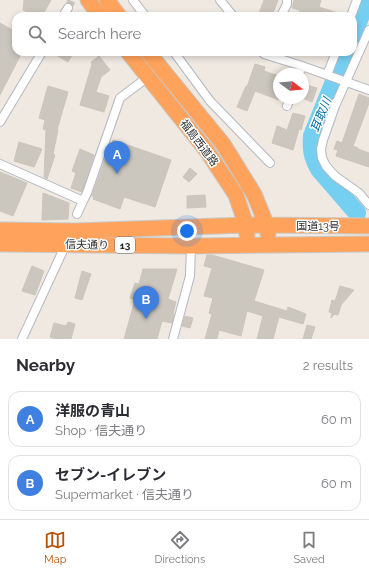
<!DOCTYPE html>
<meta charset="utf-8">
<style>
body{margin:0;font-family:Raleway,"Noto Sans JP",sans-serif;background:#f7f7f7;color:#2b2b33}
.compass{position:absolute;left:273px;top:68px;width:36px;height:36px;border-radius:50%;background:#fff;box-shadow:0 2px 6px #0003;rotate:106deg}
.you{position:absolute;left:187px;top:231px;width:14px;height:14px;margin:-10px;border:3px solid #fff;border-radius:50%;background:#1a73e8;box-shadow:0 0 0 6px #1a73e833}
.badge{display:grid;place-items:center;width:26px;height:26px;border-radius:50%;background:#b45309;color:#fff;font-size:13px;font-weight:700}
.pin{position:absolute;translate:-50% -33px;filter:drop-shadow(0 1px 2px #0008)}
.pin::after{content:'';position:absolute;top:21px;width:14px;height:12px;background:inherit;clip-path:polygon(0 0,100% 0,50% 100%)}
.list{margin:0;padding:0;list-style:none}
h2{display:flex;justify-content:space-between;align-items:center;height:52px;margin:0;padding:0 16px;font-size:17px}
h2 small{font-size:13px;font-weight:400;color:#7c7c81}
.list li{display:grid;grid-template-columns:26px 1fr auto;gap:12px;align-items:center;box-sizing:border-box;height:56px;margin:0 8px 8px;padding:0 8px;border:1px solid #e1e1e2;border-radius:12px}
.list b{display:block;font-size:15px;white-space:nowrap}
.list p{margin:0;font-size:13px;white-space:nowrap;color:#7c7c81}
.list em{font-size:13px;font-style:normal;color:#7c7c81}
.icon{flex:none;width:22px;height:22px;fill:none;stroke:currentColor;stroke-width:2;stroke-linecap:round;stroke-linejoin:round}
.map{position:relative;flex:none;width:369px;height:339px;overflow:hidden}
.search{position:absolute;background:#fff;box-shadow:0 2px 6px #0003;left:12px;right:12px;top:12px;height:44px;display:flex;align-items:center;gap:10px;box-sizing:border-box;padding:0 14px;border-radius:12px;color:#7c7c81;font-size:15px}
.sheet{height:180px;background:#fff}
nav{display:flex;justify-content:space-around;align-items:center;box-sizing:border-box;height:56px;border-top:1px solid #e1e1e2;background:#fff;font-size:11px;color:#7c7c81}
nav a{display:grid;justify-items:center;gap:2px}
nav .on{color:#b45309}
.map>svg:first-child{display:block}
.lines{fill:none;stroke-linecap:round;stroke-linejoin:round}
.river{stroke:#75cff0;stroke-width:18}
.building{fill:#cbc7bf;stroke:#cbc5ba}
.street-tunnel{stroke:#c8c4bd;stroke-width:8;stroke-dasharray:8 4;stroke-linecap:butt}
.street-casing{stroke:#b4b7c1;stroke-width:10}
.highway-casing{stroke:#c9c9c9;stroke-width:17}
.street{stroke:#fff;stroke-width:8}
.highway{stroke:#ffa35c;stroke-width:15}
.labels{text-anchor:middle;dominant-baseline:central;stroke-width:3;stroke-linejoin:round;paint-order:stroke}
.shield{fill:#fff;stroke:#6d6d6d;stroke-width:1}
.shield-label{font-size:10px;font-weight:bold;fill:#2e2e2e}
.street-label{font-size:11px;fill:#2e2e2e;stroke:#fff}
.water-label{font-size:12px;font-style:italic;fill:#0d6fa3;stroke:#fff}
</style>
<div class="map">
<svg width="369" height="339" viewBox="0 0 369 339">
<rect width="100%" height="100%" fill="#efe9e1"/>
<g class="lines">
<path class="river" d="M353 35 367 0
M346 52 312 136C311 149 312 157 319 169L357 213"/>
</g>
<path class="building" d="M24 0H51L42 16H35L23 10Z
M264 0H278L272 16H258Z
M294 0H321L319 7 341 14V16H314L299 12 300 10 292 8Z
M0 23 16 32V52H22L0 95Z
M51 52H74L68 62Z
M99 56 110 70 101 77 96 92 109 96 104 112 80 105 92 64 91 62Z
M255 64 265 67 264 71 279 76V100L255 91 247 111 237 107 246 86 247 87Z
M307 85 317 88 312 102 302 98H303V94Z
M48 86 68 92 57 130H58L53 154 55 155 47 179 44 177 46 130 43 129 45 120 39 118Z
M359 94 369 98V103L353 146 358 148V149L369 153V167L336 156 338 150 334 149 337 141 342 143Z
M293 113 305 116 301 130 299 129 293 150 272 143 277 126 287 130Z
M113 140 171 160 155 207 124 197 120 209 93 199 94 196H92L105 159H106Z
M19 142 42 149 34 167 14 161Z
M80 149 94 155 82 192 71 188 76 173 72 171Z
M190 168 197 174 189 182 183 177Z
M0 172 27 183 13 216 0 211Z
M43 193 69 203 68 219 42 220Z
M205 195 206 207 187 208V196Z
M207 255H212L264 270 254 301 287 311 288 307 306 314 303 324 279 317 273 339H257L263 316 247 311 241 336 219 330 217 339H205L212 314 209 313 213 298 204 296 212 268 204 266Z
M32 266 44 271 35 295 22 291Z
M143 269H177L168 299 176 302 173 313H174L172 323 162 321 157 339H124L135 300 130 298 135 283 139 284Z
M82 271 91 274 82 300 75 298Z
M340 286 354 290 341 305 338 315 334 314 331 318 332 313 329 312 332 300 335 301Z
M185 316 193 318 190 328 182 326Z
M68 322 75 324 71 339H56L50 337 54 323 66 326Z
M307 325 315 327 311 339H303Z"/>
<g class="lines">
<path class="street-tunnel" d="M68 8 72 0"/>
<defs>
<path id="street" d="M133 0 145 16
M220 0 233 16
M63 16 68 8
M281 16 287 4V0
M351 16 357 0
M369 30 335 106 323 140 321 149 322 158 326 166 335 176 359 193 369 205
M174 52 210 101 270 163
M262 52 264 54 302 66 369 90
M299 74 302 66
M327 75 336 52
M287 106 290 98
M0 122 42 52
M0 164 83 201 87 193 120 98 148 77
M77 214 83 201
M22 339 66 244
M173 339 190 276 191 246"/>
<path id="highway" d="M88 0 100 16
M107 0 119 16
M128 52 207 151 236 195 246 225 247 235
M148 52 223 144 254 194 267 226 268 234
M0 230 75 231 246 225 369 226
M0 244 191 246 369 244"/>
</defs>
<use href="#street" class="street-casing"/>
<use href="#highway" class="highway-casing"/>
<use href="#street" class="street"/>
<use href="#highway" class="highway"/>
</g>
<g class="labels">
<rect class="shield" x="115" y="237" width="20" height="16" rx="3"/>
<g class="shield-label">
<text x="125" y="245">13</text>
</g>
<g class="street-label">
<text transform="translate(199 143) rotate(53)">福島西道路</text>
<text x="318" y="226">国道13号</text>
<text transform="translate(87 245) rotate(1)">信夫通り</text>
</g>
<g class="water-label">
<text transform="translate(321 115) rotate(-68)">耳取川</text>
</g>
</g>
</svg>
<svg class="compass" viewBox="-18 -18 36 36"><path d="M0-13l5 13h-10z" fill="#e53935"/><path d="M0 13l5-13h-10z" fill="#7c7c81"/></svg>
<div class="you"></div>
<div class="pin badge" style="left:117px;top:174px;background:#3f7fe0">A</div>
<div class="pin badge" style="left:146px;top:319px;background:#3f7fe0">B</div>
<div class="search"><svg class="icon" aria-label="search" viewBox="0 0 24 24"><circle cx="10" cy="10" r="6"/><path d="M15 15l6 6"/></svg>Search here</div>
</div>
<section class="sheet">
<h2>Nearby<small>2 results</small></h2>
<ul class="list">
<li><span class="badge" style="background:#3f7fe0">A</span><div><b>洋服の青山</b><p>Shop · 信夫通り</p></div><em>60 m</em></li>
<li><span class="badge" style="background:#3f7fe0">B</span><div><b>セブン-イレブン</b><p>Supermarket · 信夫通り</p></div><em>60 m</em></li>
</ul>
</section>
<nav>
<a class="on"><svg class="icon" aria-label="map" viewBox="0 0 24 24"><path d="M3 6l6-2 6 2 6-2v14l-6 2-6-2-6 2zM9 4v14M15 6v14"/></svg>Map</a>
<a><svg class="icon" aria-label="directions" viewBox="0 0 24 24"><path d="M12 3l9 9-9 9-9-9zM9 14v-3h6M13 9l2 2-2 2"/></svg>Directions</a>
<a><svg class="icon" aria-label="saved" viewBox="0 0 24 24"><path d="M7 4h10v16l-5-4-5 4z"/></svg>Saved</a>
</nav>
